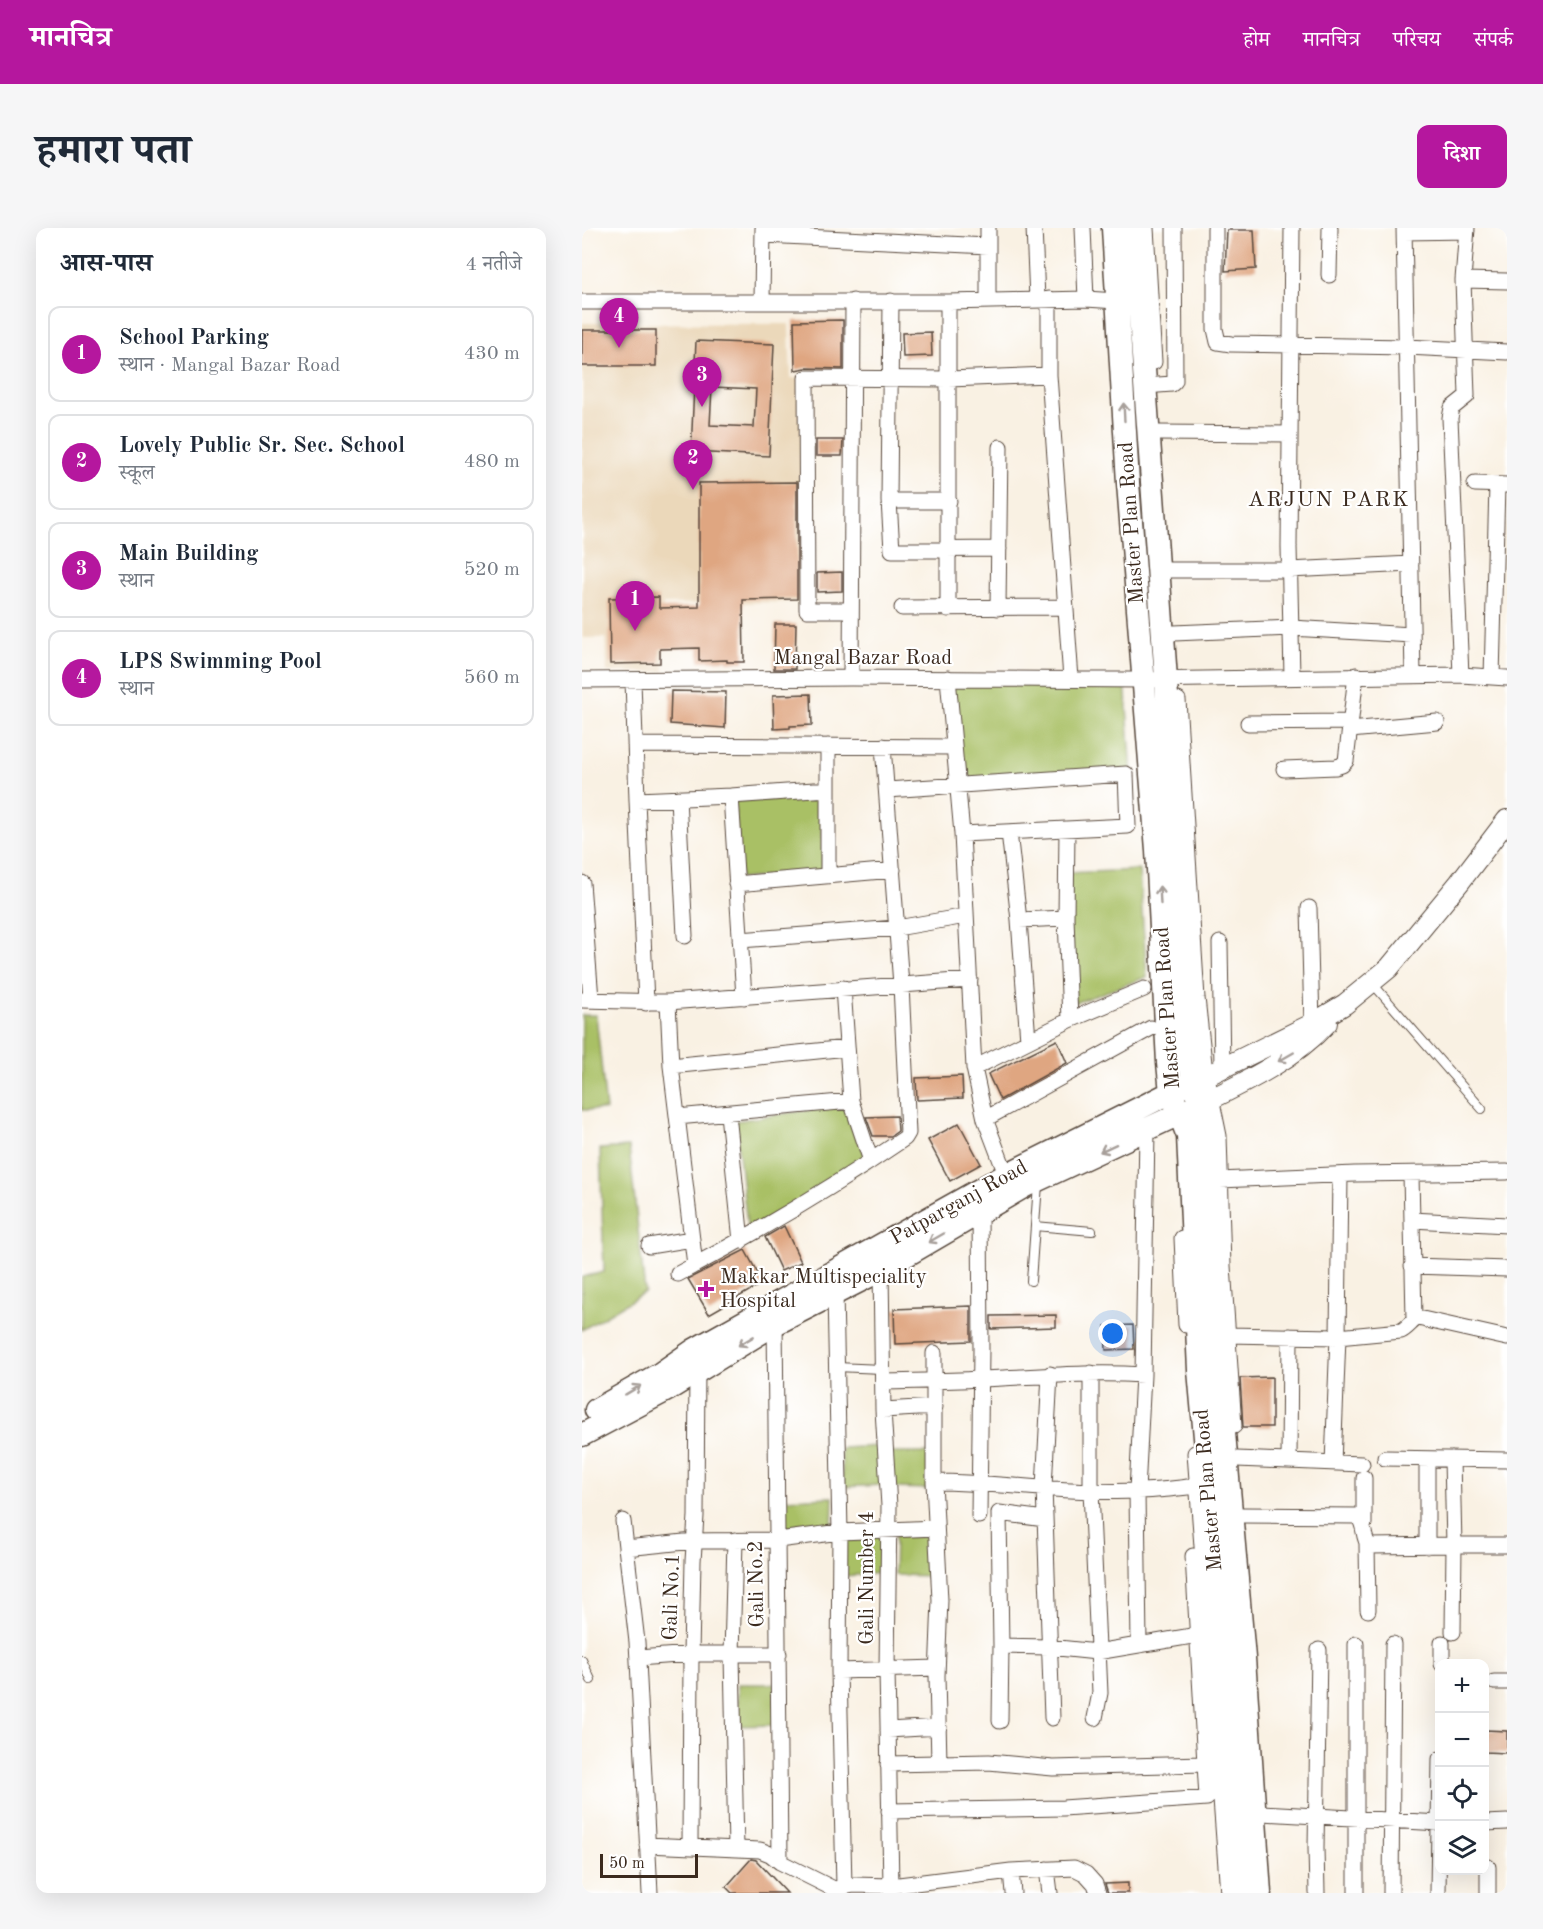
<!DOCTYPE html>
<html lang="hi">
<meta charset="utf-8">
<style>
body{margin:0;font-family:"Old Standard TT","Noto Serif Devanagari",serif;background:#f6f6f7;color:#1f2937}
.controls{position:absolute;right:18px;bottom:18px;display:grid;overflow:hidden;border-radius:12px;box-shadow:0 6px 24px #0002}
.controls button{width:54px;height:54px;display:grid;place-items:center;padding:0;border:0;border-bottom:2px solid #e0e1e3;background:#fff;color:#1f2937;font:30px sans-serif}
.scale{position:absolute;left:18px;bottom:15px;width:98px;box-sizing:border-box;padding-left:6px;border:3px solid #3b2a1e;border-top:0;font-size:16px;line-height:21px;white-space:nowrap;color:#3b2a1e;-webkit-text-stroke:4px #fff;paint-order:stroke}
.you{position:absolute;left:531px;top:1106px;width:21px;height:21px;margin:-15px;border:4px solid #fff;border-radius:50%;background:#1a73e8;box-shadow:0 0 0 9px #1a73e833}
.badge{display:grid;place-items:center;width:39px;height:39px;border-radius:50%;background:#b5179e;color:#fff;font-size:20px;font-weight:700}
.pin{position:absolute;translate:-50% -50px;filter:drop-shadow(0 2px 3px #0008)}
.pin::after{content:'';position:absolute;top:32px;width:21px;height:18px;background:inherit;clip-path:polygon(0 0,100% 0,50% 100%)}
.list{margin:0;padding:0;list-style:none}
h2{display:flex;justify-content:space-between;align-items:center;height:78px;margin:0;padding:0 24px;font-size:26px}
h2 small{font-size:20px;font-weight:400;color:#747a83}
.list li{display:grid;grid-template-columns:39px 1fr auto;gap:18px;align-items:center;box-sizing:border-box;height:96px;margin:0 12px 12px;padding:0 12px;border:2px solid #e0e1e3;border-radius:12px}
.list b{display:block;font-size:22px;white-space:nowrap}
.list p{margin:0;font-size:20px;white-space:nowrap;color:#747a83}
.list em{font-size:20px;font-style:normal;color:#747a83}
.icon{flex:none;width:33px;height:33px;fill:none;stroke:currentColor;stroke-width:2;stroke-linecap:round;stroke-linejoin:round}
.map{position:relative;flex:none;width:925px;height:1665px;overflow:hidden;border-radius:12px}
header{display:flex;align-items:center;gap:36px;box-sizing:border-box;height:84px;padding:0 30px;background:#b5179e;color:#fff}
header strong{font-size:28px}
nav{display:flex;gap:33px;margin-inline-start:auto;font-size:21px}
.intro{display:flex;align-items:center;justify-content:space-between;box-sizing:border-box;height:144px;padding:0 36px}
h1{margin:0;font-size:42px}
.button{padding:15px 27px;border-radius:12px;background:#b5179e;color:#fff;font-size:21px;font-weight:700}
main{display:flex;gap:36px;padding:0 36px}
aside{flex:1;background:#fff;border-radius:12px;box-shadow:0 6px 24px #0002}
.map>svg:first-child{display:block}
.built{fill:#ebd8ba}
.green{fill:#a9c065;stroke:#727542;stroke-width:1.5}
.building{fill:#dfa681;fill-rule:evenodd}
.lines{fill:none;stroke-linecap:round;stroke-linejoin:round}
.service-casing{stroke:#58483c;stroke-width:10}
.minor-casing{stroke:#58483c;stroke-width:17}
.tertiary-casing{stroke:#58483c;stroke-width:22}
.secondary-casing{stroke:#58483c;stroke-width:25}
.service{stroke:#fff;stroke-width:8}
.minor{stroke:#fff;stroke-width:15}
.tertiary{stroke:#fff;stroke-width:20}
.secondary{stroke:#fff;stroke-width:22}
.oneway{stroke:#a79f9a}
.poi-dot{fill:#b5179e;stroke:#fff;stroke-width:2}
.labels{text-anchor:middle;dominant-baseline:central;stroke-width:4.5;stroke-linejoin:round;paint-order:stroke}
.street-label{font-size:21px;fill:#3b2a1e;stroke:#fff}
.poi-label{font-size:21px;fill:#3b2a1e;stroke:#fff;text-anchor:start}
.neighbourhood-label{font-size:22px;letter-spacing:1.5px;fill:#3b2a1e;stroke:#fff}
</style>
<header>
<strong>मानचित्र</strong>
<nav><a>होम</a><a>मानचित्र</a><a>परिचय</a><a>संपर्क</a></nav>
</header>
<div class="intro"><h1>हमारा पता</h1><a class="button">दिशा</a></div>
<main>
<aside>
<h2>आस-पास<small>4 नतीजे</small></h2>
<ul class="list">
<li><span class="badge">1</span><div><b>School Parking</b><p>स्थान · Mangal Bazar Road</p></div><em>430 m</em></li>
<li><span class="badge">2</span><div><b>Lovely Public Sr. Sec. School</b><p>स्कूल</p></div><em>480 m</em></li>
<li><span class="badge">3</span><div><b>Main Building</b><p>स्थान</p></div><em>520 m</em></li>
<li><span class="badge">4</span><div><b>LPS Swimming Pool</b><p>स्थान</p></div><em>560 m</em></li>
</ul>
</aside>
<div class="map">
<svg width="925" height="1665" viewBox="0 0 925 1665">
<rect width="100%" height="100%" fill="#fff"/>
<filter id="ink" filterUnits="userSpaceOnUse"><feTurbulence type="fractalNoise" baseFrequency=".0167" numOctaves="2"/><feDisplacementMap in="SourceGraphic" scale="12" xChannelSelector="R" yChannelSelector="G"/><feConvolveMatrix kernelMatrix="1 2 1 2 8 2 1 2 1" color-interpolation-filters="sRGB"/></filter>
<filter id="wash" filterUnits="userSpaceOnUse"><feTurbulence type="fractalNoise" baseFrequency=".008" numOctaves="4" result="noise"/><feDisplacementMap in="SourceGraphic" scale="24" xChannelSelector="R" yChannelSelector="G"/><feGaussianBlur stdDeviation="1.35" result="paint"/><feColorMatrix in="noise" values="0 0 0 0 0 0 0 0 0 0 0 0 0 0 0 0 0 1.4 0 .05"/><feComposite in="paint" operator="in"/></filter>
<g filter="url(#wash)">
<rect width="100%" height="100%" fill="#f9f1e3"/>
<path class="built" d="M0 95 207 96 209 150 221 151 222 374 81 376 82 444H25L24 410H0Z"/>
<path class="green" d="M366 450 543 452 550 546 376 558Z
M240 569 241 644 158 651 152 572Z
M557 642 565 749 493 775 482 645Z
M0 787H14L24 882H0Z
M267 876 287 938 166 1005 153 893Z
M47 919 63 1064 0 1102V1049L22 1044 18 921Z
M298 1218 300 1257 261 1259 259 1220Z
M308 1225H348V1261L311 1260Z
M251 1269 250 1303 201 1304V1271Z
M262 1306 304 1307 301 1345 262 1348Z
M313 1307 350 1309 352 1348 312 1347Z
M156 1456H193V1497L156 1498Z"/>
<g id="blocks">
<path class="building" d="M645 2H672L674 41 643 43Z
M261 92V141L224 140 213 142 212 93Z
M0 102H74V138H0Z
M349 104 350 128 321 129 320 105Z
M114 113 192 116 187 228 109 224ZM130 159 174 161 172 199 128 197Z
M234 212H261L260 228H234Z
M215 254V371L161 372 162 434H145V432L117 433V420L78 421V435L28 436 27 370 77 369V380L117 379V255Z
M260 344V363L235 364V345Z
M193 396H214L213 441H192Z
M89 463 144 464 143 500 88 496Z
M229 466 230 497 208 498V500L192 501 191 467Z
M475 812 485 835 418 872 406 846Z
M380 848 381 870 335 872 334 850Z
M315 888 316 903 309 908H291L284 889Z
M377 895 399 936 368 953 346 912Z
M202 998 219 1034 199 1043 183 1009Z
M163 1022 181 1055 127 1086 106 1051Z
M389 1078V1113L313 1116 312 1081Z
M474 1087V1099L409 1101V1088Z
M551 1097 552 1121 524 1122 523 1098Z
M690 1149V1199H661L658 1150Z
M903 1502 925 1503V1525L903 1524Z
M169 1631 174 1632 205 1665H150L144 1659Z
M546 1655V1665H526L523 1656Z"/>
</g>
</g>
<g filter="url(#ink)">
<use href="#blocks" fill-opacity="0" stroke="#58483c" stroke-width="1.5"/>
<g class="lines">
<defs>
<path id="service" d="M791 756 900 881
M453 998 510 1003
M449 1053 456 956
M254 1139 300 1141
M0 1432 9 1452"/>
<path id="minor" d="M406 0V73
M452 0 455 71
M501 0 504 71
M564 0 572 134
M633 0V101L636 114 649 116 825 119 925 124
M822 0 831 447
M822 4 885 3
M182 7 406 18
M747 47 748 0
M881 52 925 53
M467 71V147L489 451
M309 73 307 273 310 322 417 321
M0 74H366L504 71 535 73
M180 74 181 0
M563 158 590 156 593 153 592 0
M576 205 708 206
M893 256 925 257
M307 273H367
M587 342H707L829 336
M320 380 483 379
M416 380 418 219
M366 381V74
M269 382H225L224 150 367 151 467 147
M592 405 709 400 830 407
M879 447 868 190 870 180 885 168 881 52 885 0
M710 448 707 319 710 0
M910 449 915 257
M269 450 271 73
M366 450 380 606 392 840 403 891 427 954
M0 452 269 450 562 452 879 447 925 450
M51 452 55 572 64 775
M596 472 615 770 622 835 637 908 641 1038 652 1198
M666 495 768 494
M768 502 855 494
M53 517 372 519
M246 518V648
M702 541 754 539 760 537 764 533 774 447
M305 562 544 546 546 598 380 606
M96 570 103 708
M55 572 149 568
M485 601 484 690 488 792
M427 604 437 692 446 812
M0 655 9 771
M154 656 311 642
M727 680 730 796
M437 692 484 690
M158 712 315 700 384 688
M638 715 640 841
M261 760 269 873 289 933
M162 769 149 568 246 561
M0 772 86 774 388 752
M86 774 89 838 113 1037
M89 838 265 820
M392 840 488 792 562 761
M146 886 159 1013
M95 889 269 873
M403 891 569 800
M829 946 832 1091
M638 952 773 946 925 944
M830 992 925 997
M600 1010 604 1097
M67 1018 110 1011
M830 1038 925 1041
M299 1042 301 1182 307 1278 305 1442 309 1658
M96 1046C174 1005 250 960 323 910L326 905 319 757 301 518
M253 1065 258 1304 257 1443 262 1658
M193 1089 198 1634
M646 1107 756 1109 819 1103C826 1100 831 1091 836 1090L925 1110
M352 1125V1254L358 1372 355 1448 357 1535
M509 1145V1262L518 1465 513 1490
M468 1146 462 1259 470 1490
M301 1154C333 1153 365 1153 397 1151 452 1149 506 1143 561 1147L565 902
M301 1182 353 1179
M613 1225 646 1665
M803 1230 925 1232
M655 1231 780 1236
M707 1233 708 1108
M751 1235 756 1109 758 947
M352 1254C420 1254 488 1266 556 1263 576 1263 596 1260 616 1258
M660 1287 776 1288C784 1299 780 1308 787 1318L872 1317 870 1231
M397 1288 399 1121 398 984
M41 1293 55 1414 68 1665
M782 1296V1250
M153 1312 150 1427 154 1621
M785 1316 786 1382
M845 1318V1231
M44 1320 112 1313 196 1312 258 1304 354 1300
M871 1404 872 1317H925
M557 1417 555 1263 561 1147
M419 1418 467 1419 515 1424 616 1407
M56 1430 109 1426H197
M860 1436V1415
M257 1443 355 1440
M912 1454H925
M418 1493 419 1418 417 1285 463 1291
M306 1502 357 1499
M306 1536 407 1534 471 1540 622 1536
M307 1583 481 1580 625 1570 611 1328
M680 1585 858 1595
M903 1595 925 1594
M65 1617 178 1622 188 1626 198 1634 252 1661 272 1657 309 1658 429 1643 492 1640 504 1646 513 1656 516 1665
M108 1619 109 1426 111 1333 114 1288 115 1137
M906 1639V1665
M465 1641 468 1665
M429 1643 431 1665
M735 1665 734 1620 737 1422
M774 1665V1416
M809 1665 811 1416
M856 1665 858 1531"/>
<path id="tertiary" d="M612 854 730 796 763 776 807 740 877 655 925 592
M617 877C662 855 711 832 745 795"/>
<path id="secondary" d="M531 0 546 255 575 622 586 835 589 864 606 908 617 1142 638 1378 658 1665
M552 0 584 451 605 825 624 905 632 1092 662 1430 678 1665
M14 1182 79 1145 112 1122 424 947 602 858
M0 1207 85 1162 193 1096 299 1042 443 958 610 880"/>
</defs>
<use href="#service" class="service-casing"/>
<use href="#minor" class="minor-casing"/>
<use href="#tertiary" class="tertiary-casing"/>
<use href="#secondary" class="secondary-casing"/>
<use href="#service" class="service"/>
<use href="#minor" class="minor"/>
<use href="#tertiary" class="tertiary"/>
<use href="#secondary" class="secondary"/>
</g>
<defs><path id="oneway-shaft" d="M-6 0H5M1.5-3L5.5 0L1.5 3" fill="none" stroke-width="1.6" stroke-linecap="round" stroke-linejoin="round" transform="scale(1.5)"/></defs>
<g class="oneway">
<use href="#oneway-shaft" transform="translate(542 184) rotate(-93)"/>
<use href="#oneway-shaft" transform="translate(578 667) rotate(-93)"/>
<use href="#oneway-shaft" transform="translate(704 829) rotate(150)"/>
<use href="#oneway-shaft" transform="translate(526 920) rotate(155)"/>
<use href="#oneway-shaft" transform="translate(354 1010) rotate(150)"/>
<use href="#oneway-shaft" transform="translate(164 1113) rotate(149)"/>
<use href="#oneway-shaft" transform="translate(51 1162) rotate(-31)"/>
</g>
</g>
<path class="poi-dot" d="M121 1052h6v6h6v6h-6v6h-6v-6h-6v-6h6z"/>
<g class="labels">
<g class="street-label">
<text transform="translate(550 295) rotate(-94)">Master Plan Road</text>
<text x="281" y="430">Mangal Bazar Road</text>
<text transform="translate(586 780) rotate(-94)">Master Plan Road</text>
<text transform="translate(377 975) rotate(-29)">Patparganj Road</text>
<text transform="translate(627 1262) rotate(-95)">Master Plan Road</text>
<text transform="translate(285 1350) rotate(-90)">Gali Number 4</text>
<text transform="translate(175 1356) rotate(-91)">Gali No.2</text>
<text transform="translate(90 1369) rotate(-88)">Gali No.1</text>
</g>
<g class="poi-label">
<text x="138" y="1049">Makkar Multispeciality<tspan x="138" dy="24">Hospital</tspan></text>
</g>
<g class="neighbourhood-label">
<text x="747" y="272">ARJUN PARK</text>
</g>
</g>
</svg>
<div class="controls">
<button>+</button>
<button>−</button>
<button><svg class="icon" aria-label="locate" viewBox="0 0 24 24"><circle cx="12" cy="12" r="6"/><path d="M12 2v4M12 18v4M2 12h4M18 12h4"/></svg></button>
<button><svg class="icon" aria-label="layers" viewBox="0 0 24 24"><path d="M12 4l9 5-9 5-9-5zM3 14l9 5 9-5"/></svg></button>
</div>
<div class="scale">50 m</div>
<div class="you"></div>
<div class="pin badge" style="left:53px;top:403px">1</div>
<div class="pin badge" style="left:111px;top:262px">2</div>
<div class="pin badge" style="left:120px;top:179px">3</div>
<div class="pin badge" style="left:37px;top:120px">4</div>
</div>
</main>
